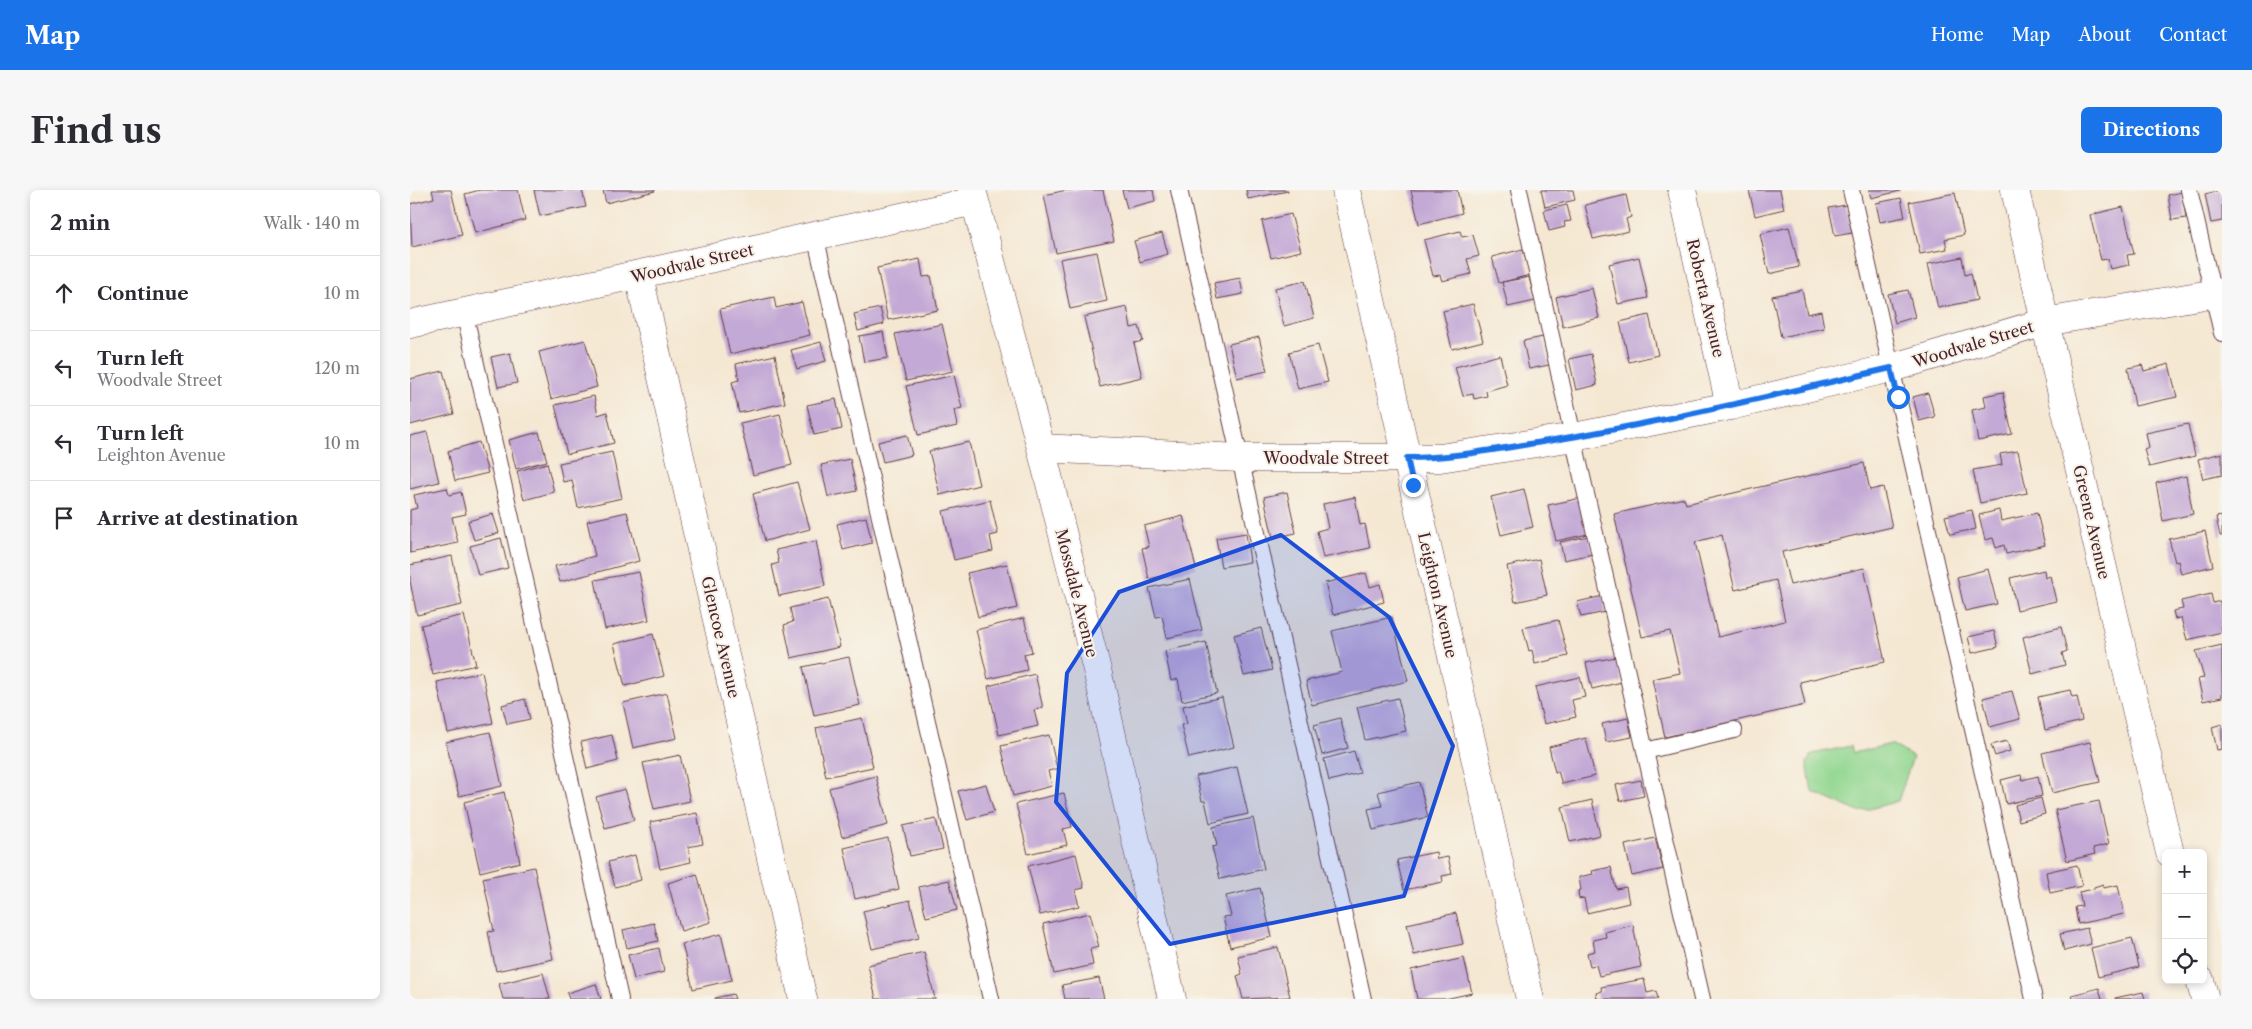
<!DOCTYPE html>
<meta charset="utf-8">
<style>
body{margin:0;font-family:"Libre Caslon Text",serif;background:#f7f7f7;color:#2b2b33}
.controls{position:absolute;right:15px;bottom:15px;display:grid;overflow:hidden;border-radius:8px;box-shadow:0 2px 8px #0003}
.controls button{width:45px;height:45px;display:grid;place-items:center;padding:0;border:0;border-bottom:1px solid #e1e1e2;background:#fff;color:#2b2b33;font:25px sans-serif}
.stop{position:absolute;width:15px;height:15px;margin:-11px;border:4px solid #1a73e8;border-radius:50%;background:#fff}
.stop.end{background:#1a73e8;border-color:#fff;box-shadow:0 1px 5px #0008}
.list{margin:0;padding:0;list-style:none}
h2{display:flex;justify-content:space-between;align-items:center;height:65px;margin:0;padding:0 20px;font-size:21px}
h2 small{font-size:16px;font-weight:400;color:#7c7c81}
.list li{display:grid;grid-template-columns:32px 1fr auto;gap:15px;align-items:center;box-sizing:border-box;height:75px;padding:0 20px;border-top:1px solid #e1e1e2}
.list b{display:block;font-size:19px;white-space:nowrap}
.list p{margin:0;font-size:16px;white-space:nowrap;color:#7c7c81}
.list em{font-size:16px;font-style:normal;color:#7c7c81}
.icon{flex:none;width:28px;height:28px;fill:none;stroke:currentColor;stroke-width:2;stroke-linecap:round;stroke-linejoin:round}
.map{position:relative;flex:none;width:1812px;height:809px;overflow:hidden;border-radius:8px}
header{display:flex;align-items:center;gap:30px;box-sizing:border-box;height:70px;padding:0 25px;background:#1a73e8;color:#fff}
header strong{font-size:24px}
nav{display:flex;gap:28px;margin-inline-start:auto;font-size:18px}
.intro{display:flex;align-items:center;justify-content:space-between;box-sizing:border-box;height:120px;padding:0 30px}
h1{margin:0;font-size:35px}
.button{padding:12px 22px;border-radius:8px;background:#1a73e8;color:#fff;font-size:18px;font-weight:700}
main{display:flex;gap:30px;padding:0 30px}
aside{flex:1;background:#fff;border-radius:8px;box-shadow:0 2px 8px #0003}
.map>svg:first-child{display:block}
.green{fill:#92d790;stroke:#6e7b5e}
.building{fill:#c3a9d5;fill-rule:evenodd}
.lines{fill:none;stroke-linecap:round;stroke-linejoin:round}
.lane-casing{stroke:#643d44;stroke-width:18}
.street-casing{stroke:#643d44;stroke-width:29}
.lane{stroke:#fff;stroke-width:16}
.street{stroke:#fff;stroke-width:28}
.route{stroke:#1a73e8;stroke-width:6}
.marked{fill:#1d4ed8;fill-opacity:0.2;stroke:#1d4ed8;stroke-width:4;stroke-linejoin:round}
.labels{text-anchor:middle;dominant-baseline:central;stroke-width:4;stroke-linejoin:round;paint-order:stroke}
.street-label{font-size:16px;fill:#4a1f2b;stroke:#f7f3e8}
</style>
<header>
<strong>Map</strong>
<nav><a>Home</a><a>Map</a><a>About</a><a>Contact</a></nav>
</header>
<div class="intro"><h1>Find us</h1><a class="button">Directions</a></div>
<main>
<aside>
<h2>2 min<small>Walk · 140 m</small></h2>
<ul class="list">
<li><svg class="icon" aria-label="ahead" viewBox="0 0 24 24"><path d="M12 20V5M6 11l6-6 6 6"/></svg><div><b>Continue</b></div><em>10 m</em></li>
<li><svg class="icon" aria-label="left" viewBox="0 0 24 24"><path d="M17 20v-9H6M10 6l-5 5 5 5"/></svg><div><b>Turn left</b><p>Woodvale Street</p></div><em>120 m</em></li>
<li><svg class="icon" aria-label="left" viewBox="0 0 24 24"><path d="M17 20v-9H6M10 6l-5 5 5 5"/></svg><div><b>Turn left</b><p>Leighton Avenue</p></div><em>10 m</em></li>
<li><svg class="icon" aria-label="arrive" viewBox="0 0 24 24"><path d="M6 21V4h12l-3 4 3 4H6"/></svg><div><b>Arrive at destination</b></div></li>
</ul>
</aside>
<div class="map">
<svg width="1812" height="809" viewBox="0 0 1812 809">
<rect width="100%" height="100%" fill="#f7f3e8"/>
<filter id="ink" filterUnits="userSpaceOnUse"><feTurbulence type="fractalNoise" baseFrequency=".02" numOctaves="2"/><feDisplacementMap in="SourceGraphic" scale="10" xChannelSelector="R" yChannelSelector="G"/><feConvolveMatrix kernelMatrix="1 2 1 2 8 2 1 2 1" color-interpolation-filters="sRGB"/></filter>
<filter id="wash" filterUnits="userSpaceOnUse"><feTurbulence type="fractalNoise" baseFrequency=".0096" numOctaves="4" result="noise"/><feDisplacementMap in="SourceGraphic" scale="20" xChannelSelector="R" yChannelSelector="G"/><feGaussianBlur stdDeviation="1.12" result="paint"/><feColorMatrix in="noise" values="0 0 0 0 0 0 0 0 0 0 0 0 0 0 0 0 0 1.4 0 .05"/><feComposite in="paint" operator="in"/></filter>
<g filter="url(#wash)">
<rect width="100%" height="100%" fill="#f5e8d3"/>
<path class="green" d="M1481 554 1503 567 1488 611 1449 622 1402 602 1397 573 1402 564 1441 556 1443 563Z"/>
<g id="blocks">
<path class="building" d="M22 0H41L52 45 2 57 0 14 24 8Z
M70 0H108L115 30 65 43 55 4Z
M124 0H172L176 17 130 26Z
M193 0H245V1L196 13Z
M657 0H693L704 51 646 63 634 5Z
M712 0H743L745 11 717 18Z
M836 0H878V1L838 9Z
M1001 0H1047L1052 23 1009 34Z
M1131 0H1163L1165 10 1135 17Z
M1339 0H1370L1374 19 1345 26Z
M1459 0H1490V1L1461 8Z
M1812 0V31L1801 33 1795 4Z
M1772 2 1776 28 1762 30 1758 5Z
M1545 3 1554 45 1535 49 1537 59 1510 64 1499 12Z
M1216 5 1221 27 1216 29 1219 41 1183 49 1175 15Z
M1491 8 1495 27 1470 32 1466 13Z
M1157 15 1161 31 1154 32 1155 37 1139 41 1134 20Z
M1436 15 1442 43 1425 46 1419 18Z
M1713 17 1724 64 1717 65 1719 75 1700 79 1698 69 1691 70 1680 25Z
M881 24 891 61 861 68 852 31Z
M1379 37 1389 77 1359 84 1350 44Z
M1050 41 1052 47 1063 45 1069 66 1057 69 1061 84 1032 91 1030 85 1023 86 1014 50Z
M752 43 758 64 730 72 724 51Z
M1113 59 1120 85 1089 93 1082 67Z
M687 62 697 111 660 119 650 69Z
M1229 67 1238 108 1208 114 1199 74Z
M1552 67 1555 85 1561 83 1567 110 1528 118 1518 74Z
M510 69 513 87 521 86 528 120 478 130 467 78Z
M1119 87 1125 111 1098 117 1092 92Z
M830 88 833 104 807 109 804 93Z
M895 91 904 128 874 136 865 98Z
M1182 98 1189 128 1153 137 1146 107Z
M1392 100 1397 124 1411 121 1414 138 1371 147 1362 106Z
M1498 100 1505 127 1485 133 1478 104Z
M364 107 366 118 392 112 400 145 320 164 310 119Z
M1063 114 1073 151 1042 159 1033 121Z
M717 117 721 138 729 136 733 151 724 153 732 187 690 197 674 127Z
M470 118 474 134 448 141 444 124Z
M1239 125 1248 165 1219 172 1210 132Z
M532 134 543 181 496 191 485 144Z
M473 142 478 168 454 172 449 146Z
M849 147 857 181 827 188 819 154Z
M1133 147 1139 175 1119 179 1113 151Z
M175 150 187 197 141 209 129 162Z
M411 152 416 171 387 179 381 160Z
M908 155 918 192 888 199 879 162Z
M100 163 107 193 88 197 81 167Z
M1181 164 1187 195 1166 200 1159 169Z
M365 165 375 213 329 223 322 192 329 190 326 174Z
M1090 165 1097 195 1076 201 1077 206 1064 209 1063 204 1053 206 1045 177Z
M1759 174 1767 207 1725 216 1718 178 1732 175 1734 181Z
M33 181 44 224 0 235V189Z
M544 185 552 218 544 220 547 236 508 245 496 196Z
M1593 202 1602 244 1568 251 1562 220 1576 217 1574 206Z
M1518 203 1525 227 1509 231 1503 207Z
M184 206 188 225 197 222 204 253 157 264 145 215Z
M426 209 432 239 404 245 397 215Z
M370 224 382 275 343 285 330 233Z
M1778 234 1785 266 1739 277 1734 259 1739 257 1736 243Z
M17 242 29 292 0 299V246Z
M129 242 137 271 106 279 99 250Z
M497 245 502 265 473 272 468 252Z
M69 252 78 283 45 291 38 261Z
M559 252 569 295 530 305 519 261Z
M1608 261 1617 303 1570 313 1563 280 1592 275 1590 264Z
M202 262 212 308 168 318 162 290 153 292 149 273Z
M1812 263V285L1793 289 1788 269Z
M440 269 447 301 418 307 411 275Z
M137 273 144 302 114 310 107 281Z
M1454 273 1460 300 1473 297 1482 337 1372 362 1380 395 1454 378 1475 472 1390 492 1395 515 1255 547 1242 489 1270 483 1260 441 1232 447 1204 324 1274 308 1276 314ZM1312 345 1325 400 1366 390 1375 431 1308 447 1285 352Z
M1776 286 1783 324 1753 331 1746 293Z
M387 292 400 339 355 351 343 304Z
M37 298 39 305 51 302 56 324 42 327 48 353 0 363V320L7 318 4 305Z
M1114 299 1123 337 1091 345 1081 307Z
M877 302 886 343 863 348 854 307Z
M945 307 950 335 955 334 960 358 913 368 907 341 918 338 913 314Z
M1171 308 1178 344 1146 351 1138 315Z
M580 310 588 344 580 346 583 361 544 370 533 321Z
M1562 320 1566 339 1540 344 1535 326Z
M1589 320 1591 331 1627 323 1635 355 1596 364 1594 355 1586 358 1583 348 1575 350 1569 325Z
M217 322 229 371 150 392 145 376 185 366 177 331Z
M83 324 89 343 64 350 58 331Z
M773 326 786 378 739 389 732 358 739 357 734 336Z
M1812 326V346H1810L1806 327Z
M456 327 462 353 433 360 427 334Z
M1795 341 1803 376 1771 384 1768 371 1765 372 1759 349Z
M836 343 840 372 811 377 806 348Z
M1179 346 1183 364 1154 370 1150 352Z
M91 348 98 378 68 385 60 356Z
M406 351 415 396 369 406 362 375 369 373 366 360Z
M42 366 52 415 7 425 0 391V375Z
M1129 369 1137 405 1105 412 1097 376Z
M597 374 607 418 568 427 557 383Z
M1578 379 1587 414 1555 421 1547 387Z
M1634 380 1635 388 1640 386 1646 411 1607 420 1600 388Z
M229 382 239 430 195 439 185 390Z
M956 383 960 397 970 394 974 412 923 425 915 393Z
M780 389 792 440 757 448 752 426 746 427 739 398Z
M1801 404 1803 413 1810 411 1812 442 1777 450 1771 428 1765 429 1763 421 1773 419 1771 411Z
M1193 406 1196 422 1171 427 1167 412Z
M418 409 430 457 381 468 374 435 383 432 380 418Z
M54 425 66 475 23 485 11 435Z
M982 427 998 491 902 515 896 491 932 482 922 441Z
M614 428 622 462 614 464 617 480 578 489 566 440Z
M1148 430 1158 466 1125 474 1122 460 1119 461 1113 438Z
M1651 437 1657 461 1652 463 1655 475 1622 484 1613 447Z
M851 438 862 480 834 486 824 445Z
M1584 441 1588 457 1562 463 1558 447Z
M243 444 254 486 215 496 204 454Z
M796 452 807 503 772 511 768 489 761 491 755 461Z
M1812 455V507L1793 511 1788 489 1794 488 1786 461Z
M439 467 450 515 404 525 393 477Z
M1206 467 1212 492 1182 499 1176 473Z
M72 482 83 533 38 543 27 492Z
M625 484 633 518 624 520 628 536 589 545 578 496Z
M1170 487 1175 507 1162 510 1166 527 1134 534 1125 497Z
M1660 500 1662 507 1667 506 1672 531 1635 540 1628 507Z
M1602 501 1610 529 1580 537 1573 508Z
M257 503 267 548 223 558 213 513Z
M812 507 824 557 779 568 771 535 777 534 773 516Z
M988 508 996 541 955 550 947 517Z
M115 509 120 529 97 534 92 515Z
M452 528 463 577 416 587 406 538Z
M930 528 938 558 912 565 904 535Z
M1218 528 1222 547 1196 552 1192 534Z
M1812 534V559L1807 560 1802 537Z
M80 542 92 596 49 606 36 552Z
M202 545 208 571 177 579 171 552Z
M639 545 647 579 638 581 642 596 603 606 591 556Z
M1176 548 1185 586 1152 594 1148 581 1145 582 1139 557Z
M1597 551 1600 561 1585 566 1581 555Z
M1680 552 1690 592 1642 603 1632 563Z
M944 561 950 583 919 591 914 569Z
M270 565 280 611 244 619 233 573Z
M827 577 838 624 800 633 795 611H792L786 586Z
M1611 585 1612 590 1628 586 1632 606 1596 614 1591 590Z
M466 586 478 635 432 647 419 598Z
M1231 590 1234 606 1210 611 1206 595Z
M1009 592 1018 627 963 640 958 619 972 616 968 602Z
M576 594 584 622 557 630 548 601Z
M215 599 224 630 195 638 186 607Z
M94 602 110 672 70 682 54 612Z
M654 603 662 637 653 639 657 655 618 664 606 614Z
M1631 608 1635 624 1609 631 1605 615Z
M1182 610 1190 645 1160 652 1152 617Z
M1689 611 1699 654 1683 658 1685 664 1657 671 1645 620Z
M287 623 293 654 278 657 281 672 250 679 240 632Z
M843 628 854 679 810 689 802 657 807 656 803 637Z
M526 629 533 659 500 666 493 636Z
M478 648 489 699 445 709 434 658Z
M1245 648 1253 679 1222 686 1215 655Z
M1026 662 1027 669 1038 667 1042 684 1032 686 1033 692 994 700 987 670Z
M666 664 674 698 665 700 669 716 630 725 618 676Z
M225 665 231 690 205 697 198 672Z
M1667 675 1672 696 1640 703 1636 682Z
M124 677 143 769 86 781 78 742 84 741 73 688Z
M1201 677 1206 699 1216 697 1219 713 1177 723 1174 708 1169 709 1168 701 1171 700 1169 687 1183 684 1182 681Z
M287 684 301 732 271 741 258 693Z
M539 690 547 720 516 727 509 697Z
M1693 694V698L1708 695 1714 724 1668 734 1665 717 1672 716 1669 702 1684 699V697Z
M850 698 862 747 820 757 813 727 821 726 816 706Z
M500 710 509 748 462 759 453 721Z
M680 723 689 757 680 759 683 775 644 784 633 734Z
M1046 723 1053 754 1004 765 997 734Z
M244 733 248 751 217 758 213 740Z
M1223 735 1231 777 1189 786 1186 775 1180 776 1177 763 1185 761 1183 750 1196 747 1195 742Z
M1677 738 1681 754 1654 761 1650 744Z
M311 744 322 790 283 799 272 754Z
M1722 748 1729 777 1688 787 1681 758Z
M868 757 880 807 833 809 827 786 832 784 828 766Z
M249 758 254 782 224 789 218 765Z
M514 762 525 809H466L458 775Z
M1054 768 1062 803 1035 809H1007L1001 780Z
M133 783 140 809H93L89 794Z
M689 788 694 809H655L652 795Z
M1234 789 1237 803 1246 801 1248 809H1187L1186 803 1192 801 1191 797Z
M186 794 191 809H159L157 803Z
M1689 798 1692 809H1663L1662 805Z
M1733 802 1735 809H1705V808Z
M323 804 325 809H305V808Z"/>
</g>
</g>
<g filter="url(#ink)">
<use href="#blocks" fill-opacity="0" stroke="#643d44" stroke-width="1"/>
<g class="lines">
<defs>
<path id="lane" d="M769 0 953 809
M1109 0 1170 278 1292 809
M1441 0 1624 809
M1779 0 1812 143
M405 45 581 809
M54 121 210 809
M1235 561 1324 540"/>
<path id="street" d="M562 0 631 258 688 484 762 809
M936 0 1120 809
M1272 0 1320 216
M1605 0 1635 132 1760 663
M229 86 393 809
M0 134 565 11
M631 258 830 268H1030L1164 247 1320 216 1481 178 1635 132 1812 102
M1790 790 1795 809"/>
</defs>
<use href="#lane" class="lane-casing"/>
<use href="#street" class="street-casing"/>
<use href="#lane" class="lane"/>
<use href="#street" class="street"/>
</g>
</g>
<g class="lines" filter="url(#ink)">
<path class="route" d="M1003 295 997 268C1042 268 1087 259 1132 252 1250 233 1365 205 1481 178L1488 207"/>
</g>
<path class="marked" d="M871 345 979 427 1043 556 994 706 760 754 646 612 657 483 709 402Z"/>
<g class="labels">
<g class="street-label">
<text transform="translate(282 73) rotate(-13)">Woodvale Street</text>
<text transform="translate(1296 108) rotate(77)">Roberta Avenue</text>
<text transform="translate(1563 154) rotate(-17)">Woodvale Street</text>
<text x="916" y="268">Woodvale Street</text>
<text transform="translate(1682 332) rotate(77)">Greene Avenue</text>
<text transform="translate(667 403) rotate(76)">Mossdale Avenue</text>
<text transform="translate(1028 405) rotate(77)">Leighton Avenue</text>
<text transform="translate(311 447) rotate(77)">Glencoe Avenue</text>
</g>
</g>
</svg>
<div class="controls">
<button>+</button>
<button>−</button>
<button><svg class="icon" aria-label="locate" viewBox="0 0 24 24"><circle cx="12" cy="12" r="6"/><path d="M12 2v4M12 18v4M2 12h4M18 12h4"/></svg></button>
</div>
<div class="stop" style="left:1488px;top:207px"></div>
<div class="stop end" style="left:1003px;top:295px"></div>
</div>
</main>
